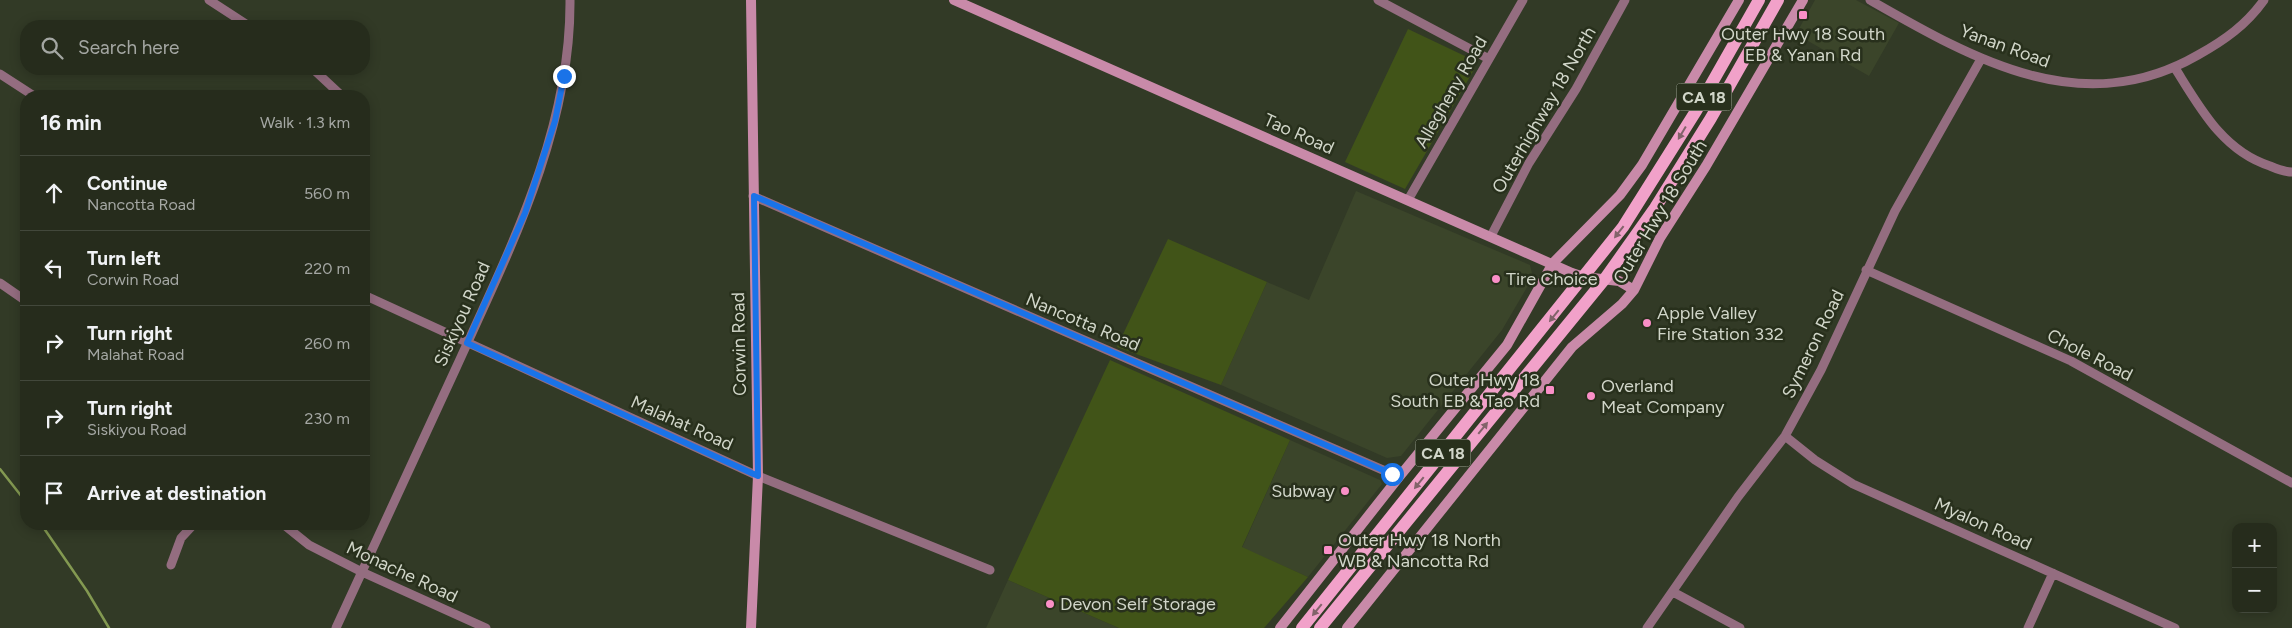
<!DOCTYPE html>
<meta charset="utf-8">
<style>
body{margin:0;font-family:Figtree,sans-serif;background:#323829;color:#f1f3f6}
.controls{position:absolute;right:15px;bottom:15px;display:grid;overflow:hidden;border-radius:10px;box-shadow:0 2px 12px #0003}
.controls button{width:45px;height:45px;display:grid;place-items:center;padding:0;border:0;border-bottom:1px solid #42483b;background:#262c1c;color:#f1f3f6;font:25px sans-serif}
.stop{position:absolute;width:15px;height:15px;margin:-11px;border:4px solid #1a73e8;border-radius:50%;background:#fff}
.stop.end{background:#1a73e8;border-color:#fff;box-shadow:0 1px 5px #0008}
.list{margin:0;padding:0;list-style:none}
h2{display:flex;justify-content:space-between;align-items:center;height:65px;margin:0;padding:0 20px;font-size:21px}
h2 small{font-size:16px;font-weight:400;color:#a4a7a3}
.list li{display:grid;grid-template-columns:32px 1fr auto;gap:15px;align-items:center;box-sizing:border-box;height:75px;padding:0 20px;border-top:1px solid #42483b}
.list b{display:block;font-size:19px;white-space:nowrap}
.list p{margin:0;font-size:16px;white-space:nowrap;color:#a4a7a3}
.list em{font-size:16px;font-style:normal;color:#a4a7a3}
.icon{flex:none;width:28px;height:28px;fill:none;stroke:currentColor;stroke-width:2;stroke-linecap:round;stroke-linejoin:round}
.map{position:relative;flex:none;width:2292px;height:628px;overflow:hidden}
.search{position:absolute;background:#262c1c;box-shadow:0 2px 12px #0003;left:20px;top:20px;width:350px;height:55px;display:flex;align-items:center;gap:12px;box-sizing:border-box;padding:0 18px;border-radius:20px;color:#a4a7a3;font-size:19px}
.panel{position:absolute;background:#262c1c;box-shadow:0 2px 12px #0003;left:20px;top:90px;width:350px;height:440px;border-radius:20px}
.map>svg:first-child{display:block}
.built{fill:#3b452a}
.grass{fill:#415418}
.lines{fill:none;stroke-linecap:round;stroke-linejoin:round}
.stream{stroke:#839951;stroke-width:2.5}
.street{stroke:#946d80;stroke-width:9}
.secondary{stroke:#c98aa9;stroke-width:10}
.primary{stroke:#f1a1c9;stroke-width:12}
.oneway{fill:#82636a}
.route{stroke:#1a73e8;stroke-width:6}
.poi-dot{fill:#fa8fc7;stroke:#28301c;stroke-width:2}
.labels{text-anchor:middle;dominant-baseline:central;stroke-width:5;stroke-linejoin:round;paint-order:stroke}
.shield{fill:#28301c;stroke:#9ea495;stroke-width:1}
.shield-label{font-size:16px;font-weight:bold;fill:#d1d6c9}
.poi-label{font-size:18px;fill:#d1d6c9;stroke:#28301c;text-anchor:start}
.street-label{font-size:18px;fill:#d1d6c9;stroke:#28301c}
</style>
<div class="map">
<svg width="2292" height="628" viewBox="0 0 2292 628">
<rect width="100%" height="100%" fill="#323a26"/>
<path class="built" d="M1815 0H1856L1899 23 1869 76 1796 34Z
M1356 191 1530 265 1533 277 1502 330 1401 456 1387 458 1221 385 1267 282 1309 300Z
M1290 440 1380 480 1382 484 1308 577 1242 548Z
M1008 580 1119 628H986Z"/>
<path class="grass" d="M1408 29 1467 57 1475 68 1405 189 1345 162Z
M1168 239 1267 282 1221 385 1117 347Z
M1110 360 1290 440 1242 547 1308 577 1264 628H1119L1008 580Z"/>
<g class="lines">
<path class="stream" d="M0 469 26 502
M41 524 87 591 109 628"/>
<path class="street" d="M209 0 249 26
M1378 0 1489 59
M1870 0C1973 59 2082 122 2198 55 2225 40 2246 25 2264 0
M2175 68C2200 108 2223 151 2270 166 2277 169 2284 172 2292 172
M313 69 342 96
M0 74 34 96
M753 196 1399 477
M1408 200 1523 0
M1491 236 1529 163 1576 89 1625 0
M1866 270 2071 361 2292 483
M0 283 26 301
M364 295 758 476 990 570
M1785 436 1815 460 1853 484 2175 628
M283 524 309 545 362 572 486 628
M171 565 181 538 194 524
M1673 592 1740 628
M336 628C376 541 416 454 456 368 509 251 571 131 570 0
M1647 628 1738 497 1785 436 1821 370 1895 211 1981 59
M2028 628 2053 573"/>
<path class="secondary" d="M954 0 1572 273 1584 277 1619 281 1634 290
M751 628 758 476 751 0
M1280 628 1399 477 1507 345 1553 263 1620 195 1642 165 1739 0
M1347 628 1572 347 1622 304 1634 290 1660 238 1706 166 1803 0"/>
<path class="primary" d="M1302 628 1623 227 1696 111 1759 0
M1320 628 1604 280 1655 208 1711 118 1778 0"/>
</g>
<defs><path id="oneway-solid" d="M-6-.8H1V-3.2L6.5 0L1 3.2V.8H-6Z" transform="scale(1.25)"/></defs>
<g class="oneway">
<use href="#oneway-solid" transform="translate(1682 133) rotate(121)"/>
<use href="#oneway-solid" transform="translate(1619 232) rotate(128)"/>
<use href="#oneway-solid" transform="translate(1554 316) rotate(129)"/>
<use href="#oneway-solid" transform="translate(1483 428) rotate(-51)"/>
<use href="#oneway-solid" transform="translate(1419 483) rotate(129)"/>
<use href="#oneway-solid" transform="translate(1317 610) rotate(129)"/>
</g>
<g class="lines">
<path class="route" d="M564 76 555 121 525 213 467 343 758 476 754 196 1392 474"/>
</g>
<g class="poi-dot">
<rect x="1798" y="10" width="10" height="10" rx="2.5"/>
<circle cx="1496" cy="279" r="5"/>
<circle cx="1647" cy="323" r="5"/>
<rect x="1545" y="385" width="10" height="10" rx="2.5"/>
<circle cx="1591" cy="396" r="5"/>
<circle cx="1345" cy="491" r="5"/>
<rect x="1323" y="545" width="10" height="10" rx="2.5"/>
<circle cx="1050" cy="604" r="5"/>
</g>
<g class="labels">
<g class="shield">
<rect x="1676.5" y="83.5" width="55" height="27" rx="4"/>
<rect x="1415.5" y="439.5" width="55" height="27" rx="4"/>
</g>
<g class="shield-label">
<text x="1704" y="97">CA 18</text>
<text x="1443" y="453">CA 18</text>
</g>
<g class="poi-label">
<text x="1803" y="34" text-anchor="middle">Outer Hwy 18 South<tspan x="1803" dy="21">EB &amp; Yanan Rd</tspan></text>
<text x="1506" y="279">Tire Choice</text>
<text x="1657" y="313">Apple Valley<tspan x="1657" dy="21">Fire Station 332</tspan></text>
<text x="1540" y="380" text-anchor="end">Outer Hwy 18<tspan x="1540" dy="21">South EB &amp; Tao Rd</tspan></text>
<text x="1601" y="386">Overland<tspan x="1601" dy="21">Meat Company</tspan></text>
<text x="1335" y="491" text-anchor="end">Subway</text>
<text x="1338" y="540">Outer Hwy 18 North<tspan x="1338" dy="21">WB &amp; Nancotta Rd</tspan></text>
<text x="1060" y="604">Devon Self Storage</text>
</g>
<g class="street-label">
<text transform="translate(2005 46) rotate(20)">Yanan Road</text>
<text transform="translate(1451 92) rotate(-60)">Allegheny Road</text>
<text transform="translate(1544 110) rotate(-60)">Outerhighway 18 North</text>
<text transform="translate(1299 134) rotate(24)">Tao Road</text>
<text transform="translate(1660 212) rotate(-59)">Outer Hwy 18 South</text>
<text transform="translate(462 314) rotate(-66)">Siskiyou Road</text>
<text transform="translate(1083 322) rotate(23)">Nancotta Road</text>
<text transform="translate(739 344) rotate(-91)">Corwin Road</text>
<text transform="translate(1813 344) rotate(-64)">Symeron Road</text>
<text transform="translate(2090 355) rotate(27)">Chole Road</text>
<text transform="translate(682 423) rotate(24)">Malahat Road</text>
<text transform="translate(1983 524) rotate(24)">Myalon Road</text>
<text transform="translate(402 572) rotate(25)">Monache Road</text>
</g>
</g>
</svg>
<div class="controls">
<button>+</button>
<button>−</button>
</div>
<div class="stop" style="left:1392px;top:474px"></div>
<div class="stop end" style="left:564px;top:76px"></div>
<div class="search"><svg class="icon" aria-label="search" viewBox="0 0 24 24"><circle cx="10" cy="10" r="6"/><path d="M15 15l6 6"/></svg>Search here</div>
<section class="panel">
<h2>16 min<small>Walk · 1.3 km</small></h2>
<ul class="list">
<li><svg class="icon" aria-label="ahead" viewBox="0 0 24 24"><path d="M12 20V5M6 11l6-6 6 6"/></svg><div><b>Continue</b><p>Nancotta Road</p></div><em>560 m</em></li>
<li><svg class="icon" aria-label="left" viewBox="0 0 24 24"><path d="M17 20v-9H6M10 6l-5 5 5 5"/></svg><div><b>Turn left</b><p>Corwin Road</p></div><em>220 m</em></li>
<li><svg class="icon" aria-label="right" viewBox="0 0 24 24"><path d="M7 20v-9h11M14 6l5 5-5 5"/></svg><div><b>Turn right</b><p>Malahat Road</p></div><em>260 m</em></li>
<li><svg class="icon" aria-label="right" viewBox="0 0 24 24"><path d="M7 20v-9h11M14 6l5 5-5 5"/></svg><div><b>Turn right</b><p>Siskiyou Road</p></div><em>230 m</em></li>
<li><svg class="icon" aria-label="arrive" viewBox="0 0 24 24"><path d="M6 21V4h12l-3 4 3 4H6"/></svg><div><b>Arrive at destination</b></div></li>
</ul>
</section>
</div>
